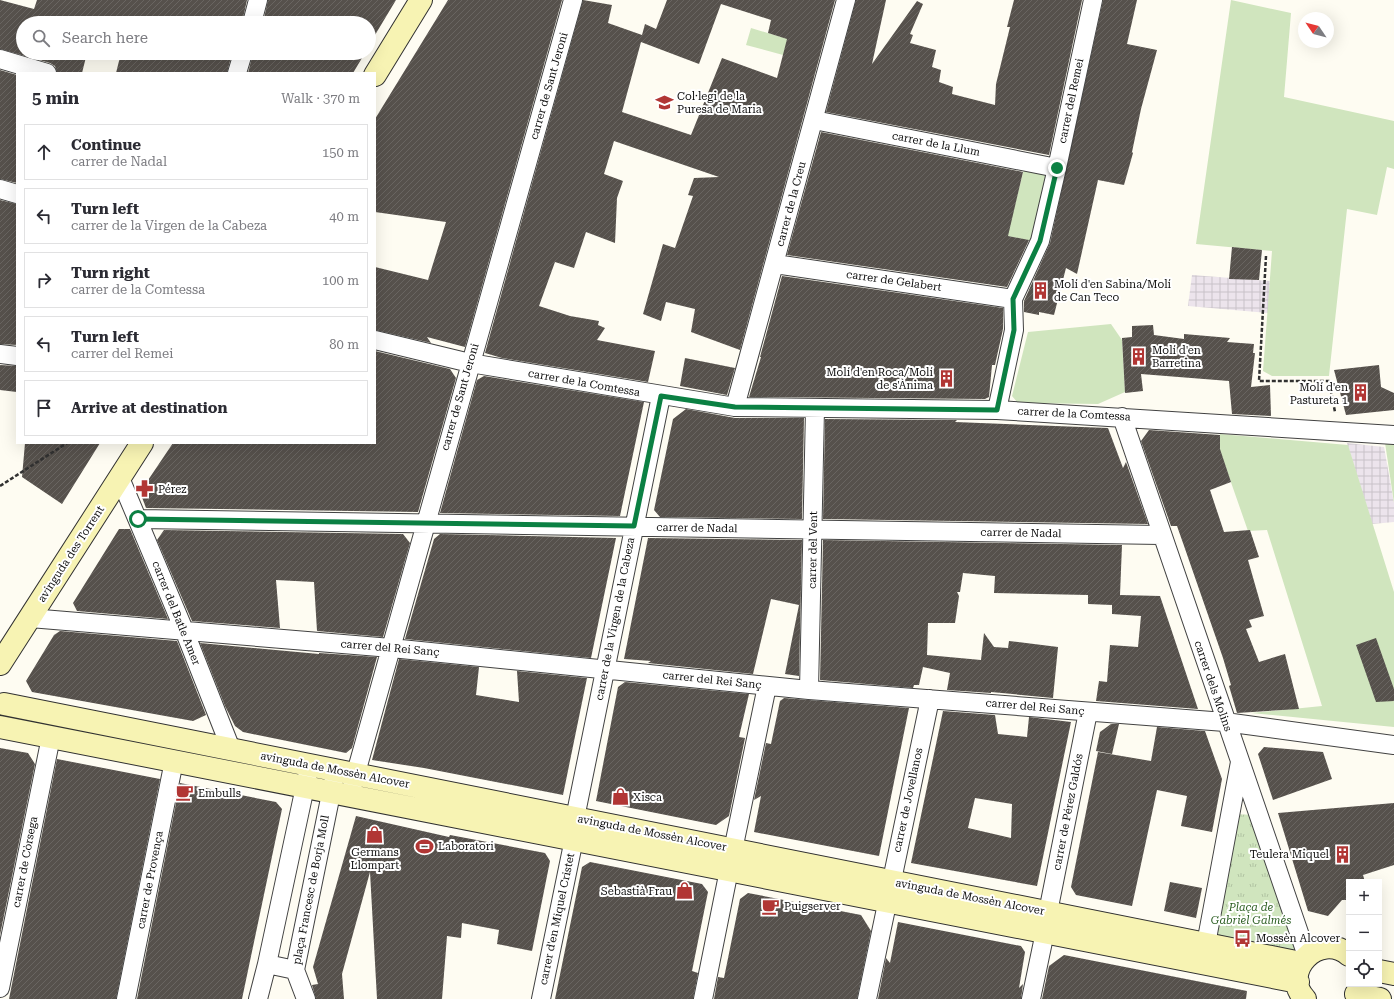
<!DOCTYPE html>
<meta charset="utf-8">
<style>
body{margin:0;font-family:"Roboto Serif",serif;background:#f7f7f7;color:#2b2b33}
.controls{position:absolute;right:12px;bottom:12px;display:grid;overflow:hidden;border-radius:0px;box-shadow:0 4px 16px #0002}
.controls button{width:36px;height:36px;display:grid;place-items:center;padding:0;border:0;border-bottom:1px solid #e1e1e2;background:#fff;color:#2b2b33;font:20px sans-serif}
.compass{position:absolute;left:1298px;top:12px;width:36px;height:36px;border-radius:50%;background:#fff;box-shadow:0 4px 16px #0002;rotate:305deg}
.stop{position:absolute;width:12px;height:12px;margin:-9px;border:3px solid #0b8043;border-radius:50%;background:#fff}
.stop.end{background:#0b8043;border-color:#fff;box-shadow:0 1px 4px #0008}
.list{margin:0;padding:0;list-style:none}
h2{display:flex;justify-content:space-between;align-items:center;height:52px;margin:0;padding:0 16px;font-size:17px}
h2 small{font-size:13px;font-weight:400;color:#7c7c81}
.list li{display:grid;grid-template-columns:26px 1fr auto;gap:12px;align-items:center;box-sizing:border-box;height:56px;margin:0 8px 8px;padding:0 8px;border:1px solid #e1e1e2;border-radius:0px}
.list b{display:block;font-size:15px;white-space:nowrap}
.list p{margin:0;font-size:13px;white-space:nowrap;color:#7c7c81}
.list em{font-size:13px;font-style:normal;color:#7c7c81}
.icon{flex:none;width:22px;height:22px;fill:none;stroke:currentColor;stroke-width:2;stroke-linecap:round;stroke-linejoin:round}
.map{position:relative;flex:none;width:1394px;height:999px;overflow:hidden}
.search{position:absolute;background:#fff;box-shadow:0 4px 16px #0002;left:16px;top:16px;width:360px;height:44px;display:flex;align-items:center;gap:10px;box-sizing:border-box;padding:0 14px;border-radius:22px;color:#7c7c81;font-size:15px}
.panel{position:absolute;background:#fff;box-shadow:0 4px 16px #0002;left:16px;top:72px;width:360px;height:372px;border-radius:0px}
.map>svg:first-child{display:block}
.industrial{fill:url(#industrial-grid)}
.grass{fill:#d0e5be}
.park{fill:url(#park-tufts)}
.building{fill:url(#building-hatch);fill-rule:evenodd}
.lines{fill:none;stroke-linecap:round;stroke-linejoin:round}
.street-casing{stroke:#424242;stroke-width:20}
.secondary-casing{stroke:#313131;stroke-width:24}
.path{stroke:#313131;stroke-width:2.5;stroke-dasharray:4 2;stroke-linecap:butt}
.street{stroke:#fff;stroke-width:18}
.secondary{stroke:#f7f3b3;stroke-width:22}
.route{stroke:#0b8043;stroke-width:5}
.labels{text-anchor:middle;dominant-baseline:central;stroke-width:4;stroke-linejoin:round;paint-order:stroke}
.street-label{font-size:11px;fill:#0f0f0f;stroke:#fff}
.poi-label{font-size:11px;fill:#0f0f0f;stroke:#fff;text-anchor:start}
.park-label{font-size:11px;font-style:italic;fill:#2e6025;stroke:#fff}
</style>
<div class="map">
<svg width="1394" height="999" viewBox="0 0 1394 999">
<defs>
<pattern id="industrial-grid" width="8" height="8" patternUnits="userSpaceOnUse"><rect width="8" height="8" fill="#ece4ec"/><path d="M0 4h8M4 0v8" fill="none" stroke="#c9c2c9"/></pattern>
<pattern id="park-tufts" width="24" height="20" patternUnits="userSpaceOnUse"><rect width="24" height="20" fill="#d0e5be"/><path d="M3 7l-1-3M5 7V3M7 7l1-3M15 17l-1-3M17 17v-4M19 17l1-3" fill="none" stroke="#b1c3a2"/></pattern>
<pattern id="building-hatch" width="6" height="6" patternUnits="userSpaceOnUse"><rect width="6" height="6" fill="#56514c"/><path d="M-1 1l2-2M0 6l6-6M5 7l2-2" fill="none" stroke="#696561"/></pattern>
</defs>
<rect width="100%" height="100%" fill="#fefcf2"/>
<path class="industrial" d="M1192 275 1270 281 1268 313 1188 306Z
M1347 443 1384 447 1394 503V522L1372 524Z"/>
<path class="grass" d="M1231 0 1291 13 1284 97 1394 121V169L1387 167 1377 215 1347 209 1329 376H1272L1263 371 1272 251 1196 244Z
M751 28 781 37 802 40 783 55 746 45Z
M1024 169 1048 174 1032 241 1007 236Z
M1111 324 1122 340 1125 392 1098 404 1018 403 1012 396 1028 332Z
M1394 431V503L1384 436Z
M1220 434 1348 445 1394 592V727L1251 713 1322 706 1267 530 1248 531 1219 448Z"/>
<path class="park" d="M1230 814 1258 815 1307 956 1206 944Z"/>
<path class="building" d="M0 0 34 9 37 0H247L242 23H23V53H87L82 73H57L55 66 50 63 0 49Z
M268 0H396L369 45V23H263Z
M448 0H562L465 347 427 337 431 343 375 330V267L428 280 446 222 375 212V119Z
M583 0 612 5 608 23 642 35 645 24 656 29 667 0H835L740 350 691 332 695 309 666 302 661 321 643 314 663 244 675 248 693 196 688 195 694 178 719 177 614 141 604 174 623 181 617 198 615 243 586 232 574 268 555 262 539 306 570 316 599 321 598 325 605 328 597 340 655 351 648 382 502 358 485 353ZM721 4 771 20 768 33 787 39 777 78 722 58 691 135 622 112 641 42 699 64Z
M856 0H886L872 64 917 1 923 4 910 34 913 35 910 43 936 50 932 67 941 70 939 82 953 87 952 94 995 105 996 84 1010 27H1007L1014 0H1082L1049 155 826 112Z
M1103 0H1137L1127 44 1157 50 1141 109 1132 152 1133 153 1124 185 1098 180 1077 274 1066 268 1054 315 1039 312V315L1024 312V301L1050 243Z
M121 53H232L227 73H116Z
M253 53H365L353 73H248Z
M0 70 17 75V183L0 179Z
M821 132 1023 172 1008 236 1029 240 1007 287 787 255Z
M0 200 17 204V345L0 344Z
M1232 247 1262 250 1259 280 1229 279Z
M782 276 1003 308V329L995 365H992L989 397 985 399 749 397 761 357H760Z
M1153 325 1154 335 1184 339V334L1230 338 1227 342 1254 344 1253 353H1255L1251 387 1270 385 1271 416 1232 414 1229 381 1141 374 1143 391 1125 393 1122 338 1132 337V326Z
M375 351 450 369 456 378 418 512 146 508 140 492 173 443H375Z
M685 358 735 368 727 395 680 386Z
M0 365 17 366V392L0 390Z
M1379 365 1381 387 1394 393V410L1346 415 1334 370Z
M484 376 644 402 620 516 440 513 477 380Z
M686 409 735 418H804L802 519 660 517 654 510 673 419Z
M825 419 957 420 955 422 1108 428 1123 468 1126 462 1148 524 823 519Z
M1149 430 1220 435V449L1231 482 1210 490 1224 532 1250 530 1259 557 1248 560 1264 616 1249 620 1252 627 1246 629 1259 662 1285 654 1299 709 1237 713 1229 686 1231 685 1223 658 1183 543 1177 526H1171L1141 441Z
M25 443H100L62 504 22 477Z
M119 529H130L168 619 77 611 73 603Z
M164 530 403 534 410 543 383 637 317 631 314 582 276 580 280 628 192 621 157 540Z
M440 534 616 538 591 658 405 639 434 539Z
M648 538 802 540 799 676 785 674 799 605 771 599 753 674 648 663 651 661 624 659Z
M823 540 1122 545 1120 595 1160 596 1198 709 1096 701 1099 681 1107 682 1110 645 1138 647 1141 616 1112 614V605L1088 604V595L994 593 995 576 963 573 960 592H957L959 596 955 623H928L927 655 981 660 984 633 994 647 1008 648 1009 641 1058 647 1053 698 991 692V693L947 690 950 673 923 667 919 685H914L913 688 820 680Z
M60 631 177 641 206 715 193 721 32 692 26 681 54 635Z
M1376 638 1394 689V701L1376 702 1356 645Z
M200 643 319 654V653L377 657 352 748 346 753 243 732 235 726 225 706Z
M399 659 479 667 476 695 519 702 517 671 587 678 563 795 424 768 372 760Z
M625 682 749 694 739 737 745 738 729 816 716 825 596 801 618 687Z
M784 698 909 708 879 856 754 832 761 796 754 800 766 743 771 744 780 701Z
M943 711 995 715 998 734 1027 737 1029 717 1071 722 1037 886 911 863ZM975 798 1012 804 1011 838 968 828Z
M1111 724H1119L1112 754 1096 751 1100 732Z
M1157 727 1205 731 1222 779 1212 832 1181 826 1187 796 1157 790 1132 906 1076 895 1071 887 1098 752 1151 761Z
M1264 747 1323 752 1332 779 1273 800 1258 754Z
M0 748 28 753 35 764 0 935Z
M57 759 160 779 116 999H9Z
M180 783 276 802 282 809 242 999H137Z
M1394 803V865L1363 875 1365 882H1349V900H1342L1328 916 1308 911 1278 813Z
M356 816 449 837 450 835 545 853 550 861 532 951 497 944 499 930 462 923 461 938 447 936 442 999H377L370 872 342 974 344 999H316L312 985 318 984 313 967Z
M590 862 702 884 708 892 692 971 698 973 693 999H555L582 867Z
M1170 882 1202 888 1196 918 1164 911Z
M748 893 861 915 871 931 857 999H714L718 977 724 978 740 899Z
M898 922 1021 946 1025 952 1019 988 1023 984 1021 999H878L886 958 890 963Z
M1064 955 1247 991 1246 999H1042L1049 966Z"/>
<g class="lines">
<defs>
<path id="street" d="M252 23 258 0
M0 59 47 73
M237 73 243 53
M814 120 1057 168
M0 189 17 194
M775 264 1013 299
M375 340 470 363 735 407 997 410 1394 435
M0 354 17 356
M735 407 846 0
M997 410 1014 330 1013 299 1040 241 1057 168 1093 0
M1122 417 1307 956
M120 478 184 630 231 749
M138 519 1161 535
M30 618 391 648 809 690 1225 722 1394 745
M809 690 815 409
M352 787 573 0
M575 818 661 396
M733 850 767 686
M1048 912 1088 712
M1206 944 1240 762
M295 970 267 964 308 773
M295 970 334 779
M295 970 306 999
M0 988 51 737
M126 999 174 761
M258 999 267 964
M541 999 574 839
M703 999 729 870
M867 999 930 699
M1031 999 1045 932"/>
<path id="secondary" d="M375 75 421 0
M0 664 142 443
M4 704 1301 963
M0 727 1298 982
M1379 971 1394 974
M1356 994 1380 999
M1305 999C1279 972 1319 930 1349 955"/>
</defs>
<use href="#street" class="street-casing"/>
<use href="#secondary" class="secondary-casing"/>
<path class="path" d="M1266 256 1259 381H1329L1335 412
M0 486 67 443"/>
<use href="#street" class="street"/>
<use href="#secondary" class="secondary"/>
</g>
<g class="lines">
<path class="route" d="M138 519 634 526 661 396 735 407 997 410 1014 330 1013 299 1040 241 1057 168"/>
</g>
<defs>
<symbol id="school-bare" viewBox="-9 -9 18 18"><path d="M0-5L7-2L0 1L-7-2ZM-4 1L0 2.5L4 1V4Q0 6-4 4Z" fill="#b13634" stroke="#fff" stroke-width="2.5" paint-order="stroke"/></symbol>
<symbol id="building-bare" viewBox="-9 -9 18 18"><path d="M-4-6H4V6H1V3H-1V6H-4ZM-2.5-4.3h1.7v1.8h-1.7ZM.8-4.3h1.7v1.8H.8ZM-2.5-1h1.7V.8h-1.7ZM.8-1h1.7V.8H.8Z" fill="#b13634" stroke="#fff" stroke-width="2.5" paint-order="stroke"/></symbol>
<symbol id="pharmacy-bare" viewBox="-9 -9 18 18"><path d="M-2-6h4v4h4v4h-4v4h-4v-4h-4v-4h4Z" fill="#b13634" stroke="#fff" stroke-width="2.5" paint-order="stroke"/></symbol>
<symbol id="cafe-bare" viewBox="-9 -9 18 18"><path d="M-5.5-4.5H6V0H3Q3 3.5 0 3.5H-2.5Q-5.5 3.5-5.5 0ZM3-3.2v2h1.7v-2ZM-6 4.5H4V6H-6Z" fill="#b13634" stroke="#fff" stroke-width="2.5" paint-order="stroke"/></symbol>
<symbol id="shop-bare" viewBox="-9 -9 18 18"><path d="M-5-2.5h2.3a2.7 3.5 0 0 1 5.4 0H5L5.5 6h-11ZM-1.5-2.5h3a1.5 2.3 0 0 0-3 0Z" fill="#b13634" stroke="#fff" stroke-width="2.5" paint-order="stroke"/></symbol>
<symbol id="stadium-bare" viewBox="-9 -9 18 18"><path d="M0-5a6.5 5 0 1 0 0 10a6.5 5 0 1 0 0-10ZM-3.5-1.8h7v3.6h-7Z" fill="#b13634" stroke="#fff" stroke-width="2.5" paint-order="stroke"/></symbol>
<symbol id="bus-bare" viewBox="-9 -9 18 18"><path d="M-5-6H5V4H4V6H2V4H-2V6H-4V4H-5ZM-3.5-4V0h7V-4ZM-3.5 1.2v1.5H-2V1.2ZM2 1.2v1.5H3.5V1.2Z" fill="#b13634" stroke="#fff" stroke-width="2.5" paint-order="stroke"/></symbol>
</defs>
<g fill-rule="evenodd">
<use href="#school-bare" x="652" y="90" width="25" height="25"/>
<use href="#building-bare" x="1028" y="278" width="25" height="25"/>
<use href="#building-bare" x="1126" y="344" width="25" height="25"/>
<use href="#building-bare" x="934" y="366" width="25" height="25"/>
<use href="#building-bare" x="1348" y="380" width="25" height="25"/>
<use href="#pharmacy-bare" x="132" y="476" width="25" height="25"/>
<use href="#cafe-bare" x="172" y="780" width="25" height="25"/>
<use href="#shop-bare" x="608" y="784" width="25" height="25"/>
<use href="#shop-bare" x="362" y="822" width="25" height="25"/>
<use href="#stadium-bare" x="412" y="834" width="25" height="25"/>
<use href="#building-bare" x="1330" y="842" width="25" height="25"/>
<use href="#shop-bare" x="672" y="878" width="25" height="25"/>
<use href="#cafe-bare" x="758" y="894" width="25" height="25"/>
<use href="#bus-bare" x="1230" y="926" width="25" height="25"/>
</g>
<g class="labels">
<g class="street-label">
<text transform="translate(549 86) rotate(-74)">carrer de Sant Jeroni</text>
<text transform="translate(1071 101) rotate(-78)">carrer del Remei</text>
<text transform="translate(936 144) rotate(11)">carrer de la Llum</text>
<text transform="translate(791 204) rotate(-75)">carrer de la Creu</text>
<text transform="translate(894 281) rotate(8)">carrer de Gelabert</text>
<text transform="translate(584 383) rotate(10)">carrer de la Comtessa</text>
<text transform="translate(460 397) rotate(-74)">carrer de Sant Jeroni</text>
<text transform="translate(1074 414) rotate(3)">carrer de la Comtessa</text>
<text transform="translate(697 528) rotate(1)">carrer de Nadal</text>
<text transform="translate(1021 533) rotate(1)">carrer de Nadal</text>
<text transform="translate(813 550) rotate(-89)">carrer del Vent</text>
<text transform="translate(71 554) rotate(-57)">avinguda des Torrent</text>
<text transform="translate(176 613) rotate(68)">carrer del Batle Amer</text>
<text transform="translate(615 619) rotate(-79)">carrer de la Virgen de la Cabeza</text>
<text transform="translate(390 648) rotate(5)">carrer del Rei Sanç</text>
<text transform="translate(712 680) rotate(6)">carrer del Rei Sanç</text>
<text transform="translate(1213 686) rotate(71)">carrer dels Molins</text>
<text transform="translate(1035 707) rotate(5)">carrer del Rei Sanç</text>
<text transform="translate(335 770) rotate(11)">avinguda de Mossèn Alcover</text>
<text transform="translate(908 800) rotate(-78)">carrer de Jovellanos</text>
<text transform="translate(1068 812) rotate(-79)">carrer de Pérez Galdós</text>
<text transform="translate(652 833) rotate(11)">avinguda de Mossèn Alcover</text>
<text transform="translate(25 862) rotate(-79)">carrer de Còrsega</text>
<text transform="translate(150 880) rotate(-79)">carrer de Provença</text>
<text transform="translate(311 890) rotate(-79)">plaça Francesc de Borja Moll</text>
<text transform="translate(970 897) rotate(11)">avinguda de Mossèn Alcover</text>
<text transform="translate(557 919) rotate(-78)">carrer d'en Miquel Cristet</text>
</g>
<g class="poi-label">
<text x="677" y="96">Col·legi de la<tspan x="677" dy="13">Puresa de Maria</tspan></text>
<text x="1054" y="284">Molí d'en Sabina/Molí<tspan x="1054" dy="13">de Can Teco</tspan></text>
<text x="1152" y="350">Molí d'en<tspan x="1152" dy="13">Barretina</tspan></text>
<text x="933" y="372" text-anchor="end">Molí d'en Roca/Molí<tspan x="933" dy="13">de s'Ànima</tspan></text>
<text x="1348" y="387" text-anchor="end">Molí d'en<tspan x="1348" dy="13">Pastureta 1</tspan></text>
<text x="158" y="489">Pérez</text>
<text x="198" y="793">Embulls</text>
<text x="633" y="797">Xisca</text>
<text x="438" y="846">Laboratori</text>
<text x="375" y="852" text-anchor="middle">Germans<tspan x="375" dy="13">Llompart</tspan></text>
<text x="1329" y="854" text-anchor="end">Teulera Miquel</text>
<text x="672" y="891" text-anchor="end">Sebastià Frau</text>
<text x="784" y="906">Puigserver</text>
<text x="1256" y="938">Mossèn Alcover</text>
</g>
<g class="park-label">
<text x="1251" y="907">Plaça de<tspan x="1251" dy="13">Gabriel Galmés</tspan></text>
</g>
</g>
</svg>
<div class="controls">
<button>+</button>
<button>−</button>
<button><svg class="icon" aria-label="locate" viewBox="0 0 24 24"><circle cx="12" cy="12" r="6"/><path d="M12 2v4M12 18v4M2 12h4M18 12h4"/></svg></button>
</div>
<svg class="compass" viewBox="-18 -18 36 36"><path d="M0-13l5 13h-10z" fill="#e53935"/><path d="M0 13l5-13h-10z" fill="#7c7c81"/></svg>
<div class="stop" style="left:138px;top:519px"></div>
<div class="stop end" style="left:1057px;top:168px"></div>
<div class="search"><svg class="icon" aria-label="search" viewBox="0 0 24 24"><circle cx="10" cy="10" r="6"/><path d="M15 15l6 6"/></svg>Search here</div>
<section class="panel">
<h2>5 min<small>Walk · 370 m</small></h2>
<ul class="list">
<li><svg class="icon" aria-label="ahead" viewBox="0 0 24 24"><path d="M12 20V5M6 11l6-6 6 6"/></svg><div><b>Continue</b><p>carrer de Nadal</p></div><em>150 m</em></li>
<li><svg class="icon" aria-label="left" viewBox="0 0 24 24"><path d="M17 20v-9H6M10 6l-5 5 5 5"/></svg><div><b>Turn left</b><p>carrer de la Virgen de la Cabeza</p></div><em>40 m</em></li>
<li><svg class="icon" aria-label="right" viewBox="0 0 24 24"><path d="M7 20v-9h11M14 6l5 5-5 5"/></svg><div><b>Turn right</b><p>carrer de la Comtessa</p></div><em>100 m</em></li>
<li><svg class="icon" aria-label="left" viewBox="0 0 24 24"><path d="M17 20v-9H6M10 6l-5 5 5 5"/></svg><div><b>Turn left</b><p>carrer del Remei</p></div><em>80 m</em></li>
<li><svg class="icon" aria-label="arrive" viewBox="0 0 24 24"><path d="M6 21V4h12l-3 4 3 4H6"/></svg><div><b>Arrive at destination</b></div></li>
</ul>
</section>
</div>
